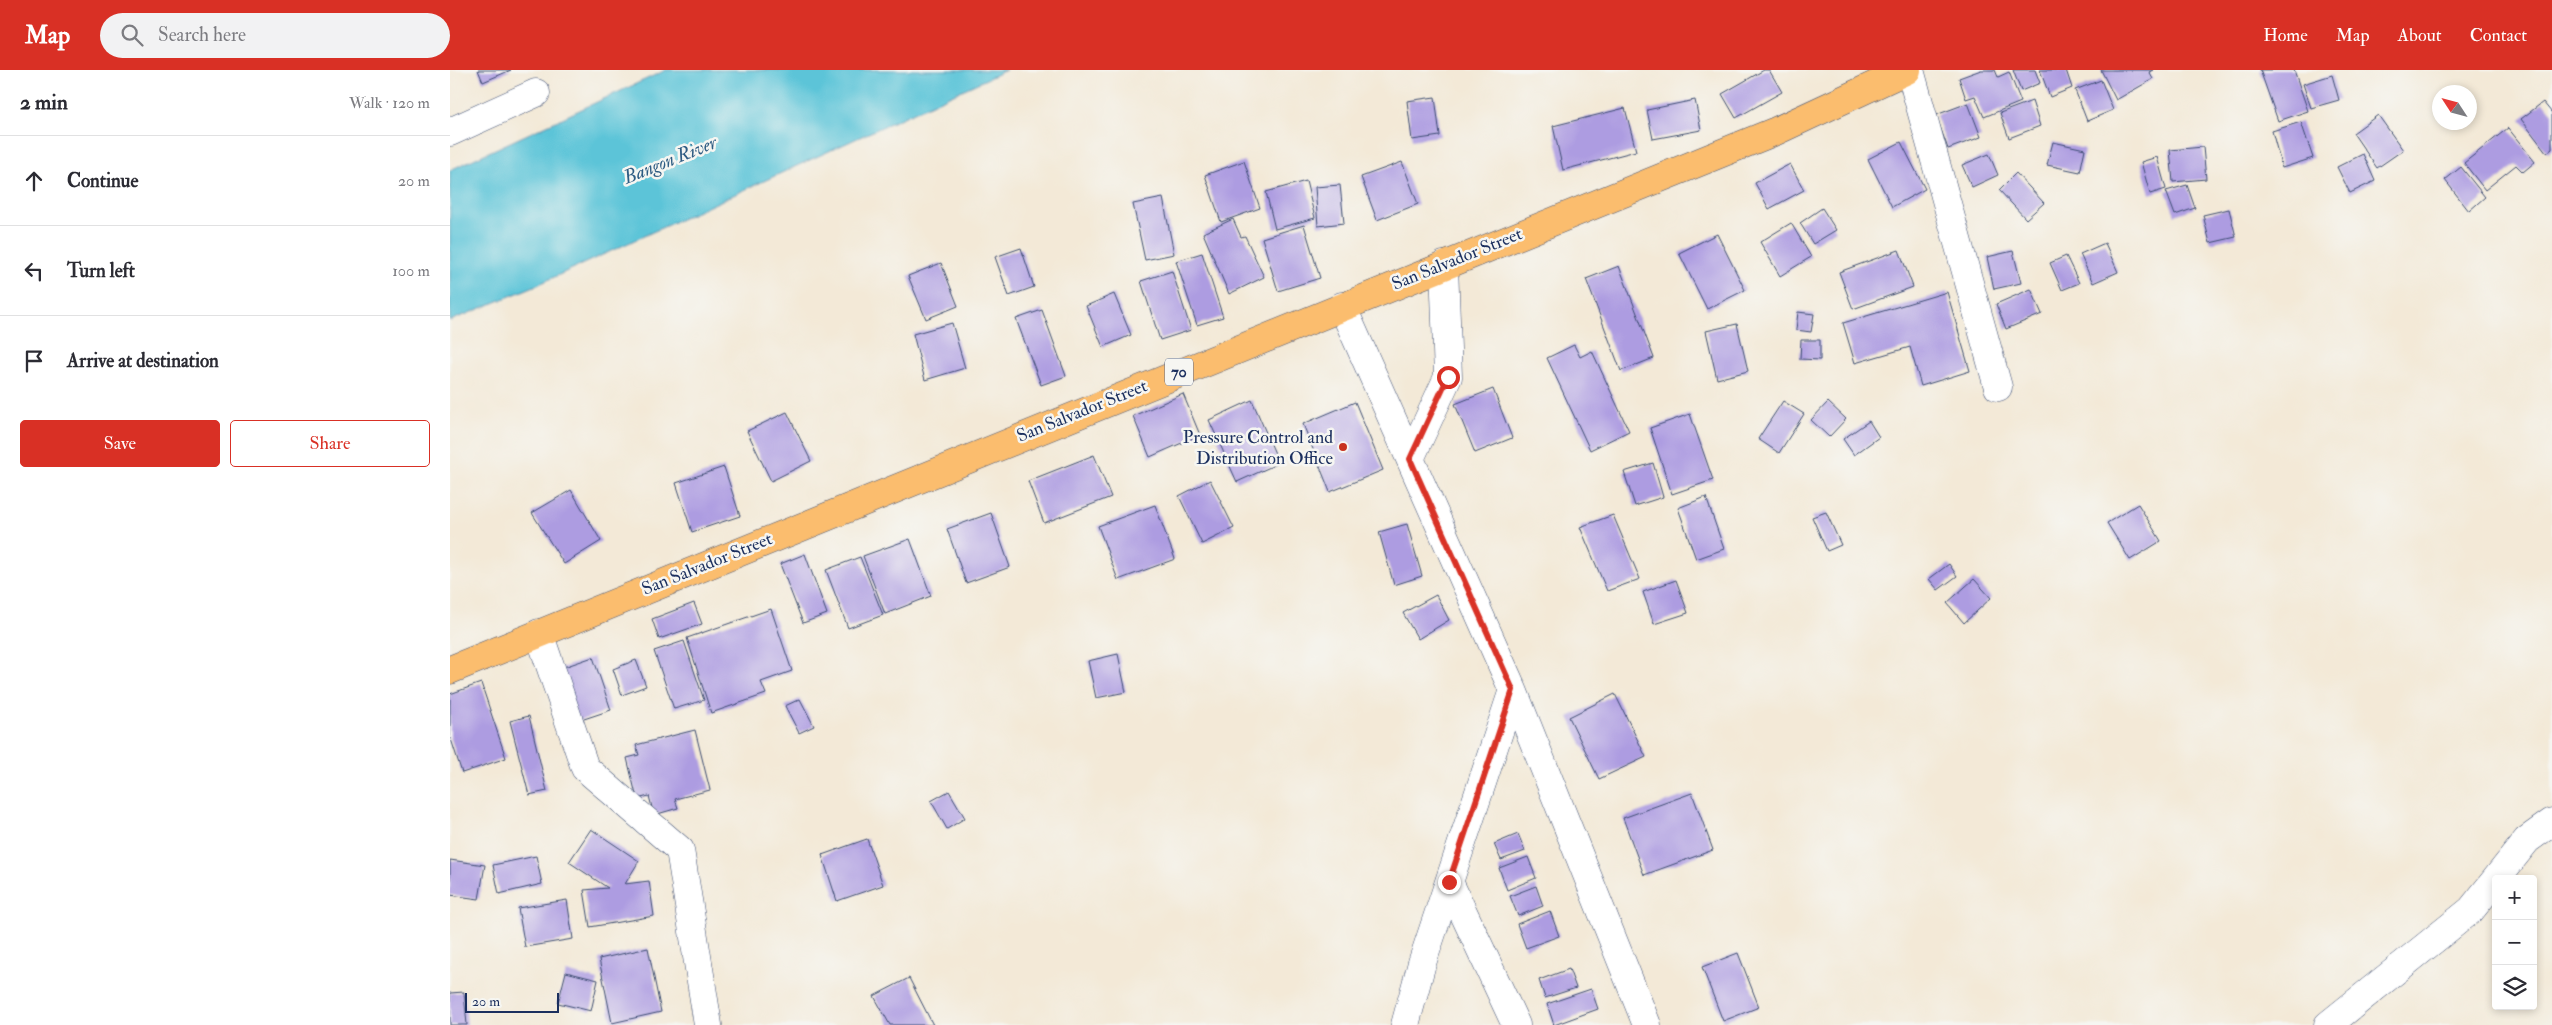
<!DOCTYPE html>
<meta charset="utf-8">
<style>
body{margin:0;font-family:"IM FELL Double Pica",serif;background:#f2f2f3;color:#2b2b33}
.controls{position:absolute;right:15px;bottom:15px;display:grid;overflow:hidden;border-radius:5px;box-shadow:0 2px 8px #0003}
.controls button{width:45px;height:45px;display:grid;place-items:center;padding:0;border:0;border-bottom:1px solid #e1e1e2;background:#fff;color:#2b2b33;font:25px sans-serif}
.compass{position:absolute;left:1982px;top:15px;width:45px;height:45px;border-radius:50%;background:#fff;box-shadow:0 2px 8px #0003;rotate:306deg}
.scale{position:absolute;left:15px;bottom:12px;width:94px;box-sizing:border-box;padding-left:5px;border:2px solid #1b2f5e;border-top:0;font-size:14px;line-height:18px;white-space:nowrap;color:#1b2f5e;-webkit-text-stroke:4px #f6f6f2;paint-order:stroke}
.stop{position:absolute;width:15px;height:15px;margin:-11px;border:4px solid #d93025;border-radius:50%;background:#fff}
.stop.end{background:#d93025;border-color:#fff;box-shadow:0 1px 5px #0008}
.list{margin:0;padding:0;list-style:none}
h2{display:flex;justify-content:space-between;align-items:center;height:65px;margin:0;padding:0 20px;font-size:21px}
h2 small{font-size:16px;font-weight:400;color:#7c7c81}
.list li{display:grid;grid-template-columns:32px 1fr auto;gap:15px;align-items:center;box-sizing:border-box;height:90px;padding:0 20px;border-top:1px solid #e1e1e2}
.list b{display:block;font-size:19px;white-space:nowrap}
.list em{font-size:16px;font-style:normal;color:#7c7c81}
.actions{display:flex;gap:10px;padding:15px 20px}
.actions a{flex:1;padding:11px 0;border:1px solid #d93025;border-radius:5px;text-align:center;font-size:18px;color:#d93025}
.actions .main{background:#d93025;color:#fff}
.icon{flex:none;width:28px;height:28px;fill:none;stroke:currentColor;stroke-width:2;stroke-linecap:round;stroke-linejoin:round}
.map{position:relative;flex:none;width:2102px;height:955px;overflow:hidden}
header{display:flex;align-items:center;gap:30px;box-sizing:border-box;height:70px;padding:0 25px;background:#d93025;color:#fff}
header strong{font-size:24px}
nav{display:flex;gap:28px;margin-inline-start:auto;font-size:18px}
.search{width:350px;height:45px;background:#f2f2f3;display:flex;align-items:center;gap:12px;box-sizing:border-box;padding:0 18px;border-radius:28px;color:#7c7c81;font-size:19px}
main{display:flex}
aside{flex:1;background:#fff}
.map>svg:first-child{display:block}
.water{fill:#5cc4d8;stroke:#3c7a9b}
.building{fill:#ad9ce1}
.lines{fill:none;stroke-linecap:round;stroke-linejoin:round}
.minor-casing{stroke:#3b4b70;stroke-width:29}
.highway-casing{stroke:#3b4b70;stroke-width:29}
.minor{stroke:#fff;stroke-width:28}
.highway{stroke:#fbbd6e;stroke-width:28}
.route{stroke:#d93025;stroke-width:6}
.poi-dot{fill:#c8321e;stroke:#f6f6f2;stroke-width:2}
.labels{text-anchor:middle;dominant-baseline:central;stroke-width:5;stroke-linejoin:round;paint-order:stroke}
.shield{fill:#f6f6f2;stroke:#5d6b8a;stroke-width:1}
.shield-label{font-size:16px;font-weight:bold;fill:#1b2f5e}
.street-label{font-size:18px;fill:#1b2f5e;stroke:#f6f6f2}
.poi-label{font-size:18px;fill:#1b2f5e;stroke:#f6f6f2;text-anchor:end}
.water-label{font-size:19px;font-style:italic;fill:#2e5c83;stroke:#f6f6f2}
</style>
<header>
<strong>Map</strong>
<div class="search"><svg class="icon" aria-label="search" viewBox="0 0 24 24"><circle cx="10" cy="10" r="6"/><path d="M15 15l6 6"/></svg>Search here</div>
<nav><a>Home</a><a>Map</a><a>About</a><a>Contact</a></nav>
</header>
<main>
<aside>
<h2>2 min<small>Walk · 120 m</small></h2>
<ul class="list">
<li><svg class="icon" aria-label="ahead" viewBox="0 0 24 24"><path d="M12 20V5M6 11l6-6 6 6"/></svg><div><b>Continue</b></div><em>20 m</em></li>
<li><svg class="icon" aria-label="left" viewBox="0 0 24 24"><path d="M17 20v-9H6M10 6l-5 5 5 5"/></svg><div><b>Turn left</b></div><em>100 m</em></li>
<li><svg class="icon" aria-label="arrive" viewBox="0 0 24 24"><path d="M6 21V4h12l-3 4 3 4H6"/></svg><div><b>Arrive at destination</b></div></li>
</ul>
<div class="actions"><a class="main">Save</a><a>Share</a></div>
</aside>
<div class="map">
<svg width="2102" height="955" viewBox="0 0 2102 955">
<rect width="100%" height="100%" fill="#f6f6f2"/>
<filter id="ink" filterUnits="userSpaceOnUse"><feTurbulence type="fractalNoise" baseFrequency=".02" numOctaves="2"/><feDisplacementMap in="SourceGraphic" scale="10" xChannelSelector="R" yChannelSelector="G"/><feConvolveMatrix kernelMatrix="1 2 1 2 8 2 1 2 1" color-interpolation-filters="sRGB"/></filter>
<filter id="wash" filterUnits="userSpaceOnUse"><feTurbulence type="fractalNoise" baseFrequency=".0096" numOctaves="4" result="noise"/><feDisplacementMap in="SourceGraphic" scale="20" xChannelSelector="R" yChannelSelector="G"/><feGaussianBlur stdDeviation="1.12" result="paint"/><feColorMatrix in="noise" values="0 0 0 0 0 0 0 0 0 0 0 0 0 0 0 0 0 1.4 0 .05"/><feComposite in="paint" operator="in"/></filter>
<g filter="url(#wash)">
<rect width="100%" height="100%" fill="#f3e9d7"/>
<path class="water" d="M216 0H556L87 215 0 251V100Z"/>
<g id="blocks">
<path class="building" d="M28 0H61L33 12Z
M1314 0H1319L1332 22 1286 48 1272 24Z
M1531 0H1545L1548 7 1559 2 1571 32 1534 47 1525 26 1516 29 1509 8Z
M1563 0H1585L1590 13 1571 21Z
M1590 0H1616L1622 18 1600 27Z
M1651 0H1703L1699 2 1703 9 1666 30Z
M1810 0H1844L1858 41 1828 51Z
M1882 5 1889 30 1861 38 1853 14Z
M1651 10 1663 40 1637 51 1625 20Z
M985 27 990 66 962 70 957 31Z
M1245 30 1251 60 1203 69 1197 40Z
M1582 31 1590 56 1559 68 1550 43Z
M2093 32 2102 43V79L2097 83 2071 49Z
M1518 33 1531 67 1498 79 1486 45Z
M1175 38 1186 81 1113 100 1103 56Z
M1928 45 1953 80 1927 98 1903 63Z
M1851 52 1863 88 1832 98 1822 61Z
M2058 58 2085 92 2073 102 2066 95 2035 120 2014 93Z
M1451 72 1475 119 1442 137 1418 89Z
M1603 72 1635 79 1630 102 1597 95Z
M1753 77 1756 109 1723 112 1720 80Z
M1539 84 1548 105 1522 117 1512 95Z
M1913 84 1925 111 1900 123 1887 97Z
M1707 87 1716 119 1700 124 1691 92Z
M794 91 810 138 771 152 755 105Z
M952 92 968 134 927 150 911 107Z
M1340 94 1354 120 1319 139 1305 113Z
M2011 97 2035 127 2019 141 1995 110Z
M1566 103 1594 133 1576 149 1549 120Z
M856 111 865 148 825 159 816 122Z
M890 115 894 153 868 156 865 117Z
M1737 115 1745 138 1725 145 1716 121Z
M713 128 724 184 695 190 683 134Z
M1372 138 1386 160 1363 174 1350 153Z
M1779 139 1786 167 1760 173 1753 145Z
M783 149 791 167 795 166 814 207 779 224 753 163Z
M1341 153 1361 187 1330 206 1310 172Z
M854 155 870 208 828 221 812 168Z
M1267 164 1295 220 1257 239 1229 183Z
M1655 173 1668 202 1643 213 1630 184Z
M571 178 584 217 559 226 545 187Z
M1449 180 1463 217 1403 239 1389 202Z
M1563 181 1571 213 1544 219 1537 187Z
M752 183 773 247 747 255 726 191Z
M1616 186 1629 213 1612 220 1600 193Z
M491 193 508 236 476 249 458 206Z
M1169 196 1204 288 1171 301 1136 209Z
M722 201 741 260 710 270 691 211Z
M1581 219 1592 244 1556 259 1546 234Z
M1497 222 1520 301 1471 316 1460 277 1405 293 1393 253Z
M664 224 681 265 653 277 636 236Z
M592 240 616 306 591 315 566 249Z
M1348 242 1364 244 1361 262 1346 260Z
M502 253 515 298 475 310 463 264Z
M1287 254 1298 301 1267 309 1256 261Z
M1351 270H1370V290L1350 289Z
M1124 275 1130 287 1142 281 1179 361 1140 380 1097 288Z
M1043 319 1062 368 1025 383 1005 334Z
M733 324 750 365 700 387 683 346Z
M802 330 829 393 787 412 759 350Z
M1333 331 1354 344 1329 383 1308 369Z
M905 332 933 400 880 422 853 354Z
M1378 332 1396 349 1379 367 1361 350Z
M337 342 361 391 321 411 297 361Z
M1240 344 1263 410 1222 424 1200 358Z
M1419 351 1429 367 1404 385 1393 369Z
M644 385 661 427 594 453 578 411Z
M1203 393 1213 427 1185 436 1174 402Z
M274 397 290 446 242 462 226 413Z
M760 410 784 458 752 474 729 426Z
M121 420 151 471 114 494 82 443Z
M1256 427 1274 479 1246 489 1228 438Z
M1688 434 1711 471 1680 490 1657 453Z
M705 435 725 489 668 510 648 456Z
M1376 442 1391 475 1377 481 1362 447Z
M541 443 560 497 516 513 497 459Z
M1163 445 1190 509 1157 521 1130 457Z
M957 454 972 506 944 515 929 462Z
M460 469 481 526 435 544 413 486Z
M355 484 377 544 353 553 330 494Z
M410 487 433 545 398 558 376 500Z
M1499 494 1507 506 1488 520 1479 509Z
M1524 509 1541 528 1514 553 1497 533Z
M1226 510 1238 543 1204 554 1193 522Z
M986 525 999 550 968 569 953 543Z
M244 533 252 554 209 569 202 549Z
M321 539 342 601 311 612 316 624 261 643 237 568Z
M234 571 254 630 224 639 204 581Z
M668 584 676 622 646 628 638 591Z
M143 587 161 640 128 651 111 598Z
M186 590 196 616 172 625 163 599Z
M31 613 56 688 12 703 0 666V624Z
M1165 624 1196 687 1149 709 1119 647Z
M350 629 364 656 349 663 335 636Z
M79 646 97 721 79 725 60 651Z
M245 660 260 720 225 729 228 738 204 745 199 726 187 729 177 688 189 685 186 675Z
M499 721 515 748 497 759 481 731Z
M1242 723 1263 780 1194 805 1173 748Z
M141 759 189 791 175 814 199 811 204 846 140 857 134 820 158 818 119 792Z
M1068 764 1075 781 1051 790 1044 774Z
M417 769 433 815 387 831 372 785Z
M86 786 92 814 49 824 43 795Z
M1078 787 1086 808 1057 820 1049 798Z
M0 790 35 795 29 829 0 825Z
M1086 816 1093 836 1068 846 1060 826Z
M117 830 123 869 75 877 68 838Z
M1100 841 1109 866 1076 878 1067 854Z
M198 878 211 942 162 953 149 889Z
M1288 883 1309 937 1273 951 1252 897Z
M1119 899 1126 918 1095 928 1089 910Z
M116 902 148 910 141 941 108 933Z
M459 908 483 955H440L424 926Z
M1141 919 1148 939 1104 955 1097 934Z
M14 922 17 955H0V923Z"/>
</g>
</g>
<g filter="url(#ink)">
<use href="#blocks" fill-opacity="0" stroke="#3b4b70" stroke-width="1"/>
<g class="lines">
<defs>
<path id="minor" d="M1460 0 1548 317
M0 62 86 23
M892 236 1063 620 972 893 955 955
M960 389 998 307 994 195
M89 563 135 698 230 780 258 955
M1063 620 1197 955
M2046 809 2077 770 2102 752
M999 812 1066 955
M1878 955 2021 840 2046 809"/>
<path id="highway" d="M0 600 1326 61 1457 0"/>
</defs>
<use href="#minor" class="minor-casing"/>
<use href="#highway" class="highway-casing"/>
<use href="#minor" class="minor"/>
<use href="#highway" class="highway"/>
</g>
</g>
<g class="lines" filter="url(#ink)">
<path class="route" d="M998 307 960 389 1063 620 999 812"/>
</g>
<circle class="poi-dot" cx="893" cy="377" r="5"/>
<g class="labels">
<rect class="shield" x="715" y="288.5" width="28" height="27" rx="4"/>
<g class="shield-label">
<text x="729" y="302">70</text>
</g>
<g class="street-label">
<text transform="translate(1007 189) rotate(-22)">San Salvador Street</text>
<text transform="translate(632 341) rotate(-22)">San Salvador Street</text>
<text transform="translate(257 494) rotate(-22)">San Salvador Street</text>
</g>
<g class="poi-label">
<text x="883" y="367">Pressure Control and<tspan x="883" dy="21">Distribution Office</tspan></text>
</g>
<g class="water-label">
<text transform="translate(220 90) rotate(-22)">Bangon River</text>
</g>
</g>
</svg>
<div class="controls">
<button>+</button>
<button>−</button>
<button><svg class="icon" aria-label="layers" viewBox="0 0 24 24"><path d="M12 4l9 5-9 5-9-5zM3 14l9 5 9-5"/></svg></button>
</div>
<svg class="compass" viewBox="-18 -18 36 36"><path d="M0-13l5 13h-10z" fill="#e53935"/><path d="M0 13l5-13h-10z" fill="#7c7c81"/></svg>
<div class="scale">20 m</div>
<div class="stop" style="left:998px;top:307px"></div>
<div class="stop end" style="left:999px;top:812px"></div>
</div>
</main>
